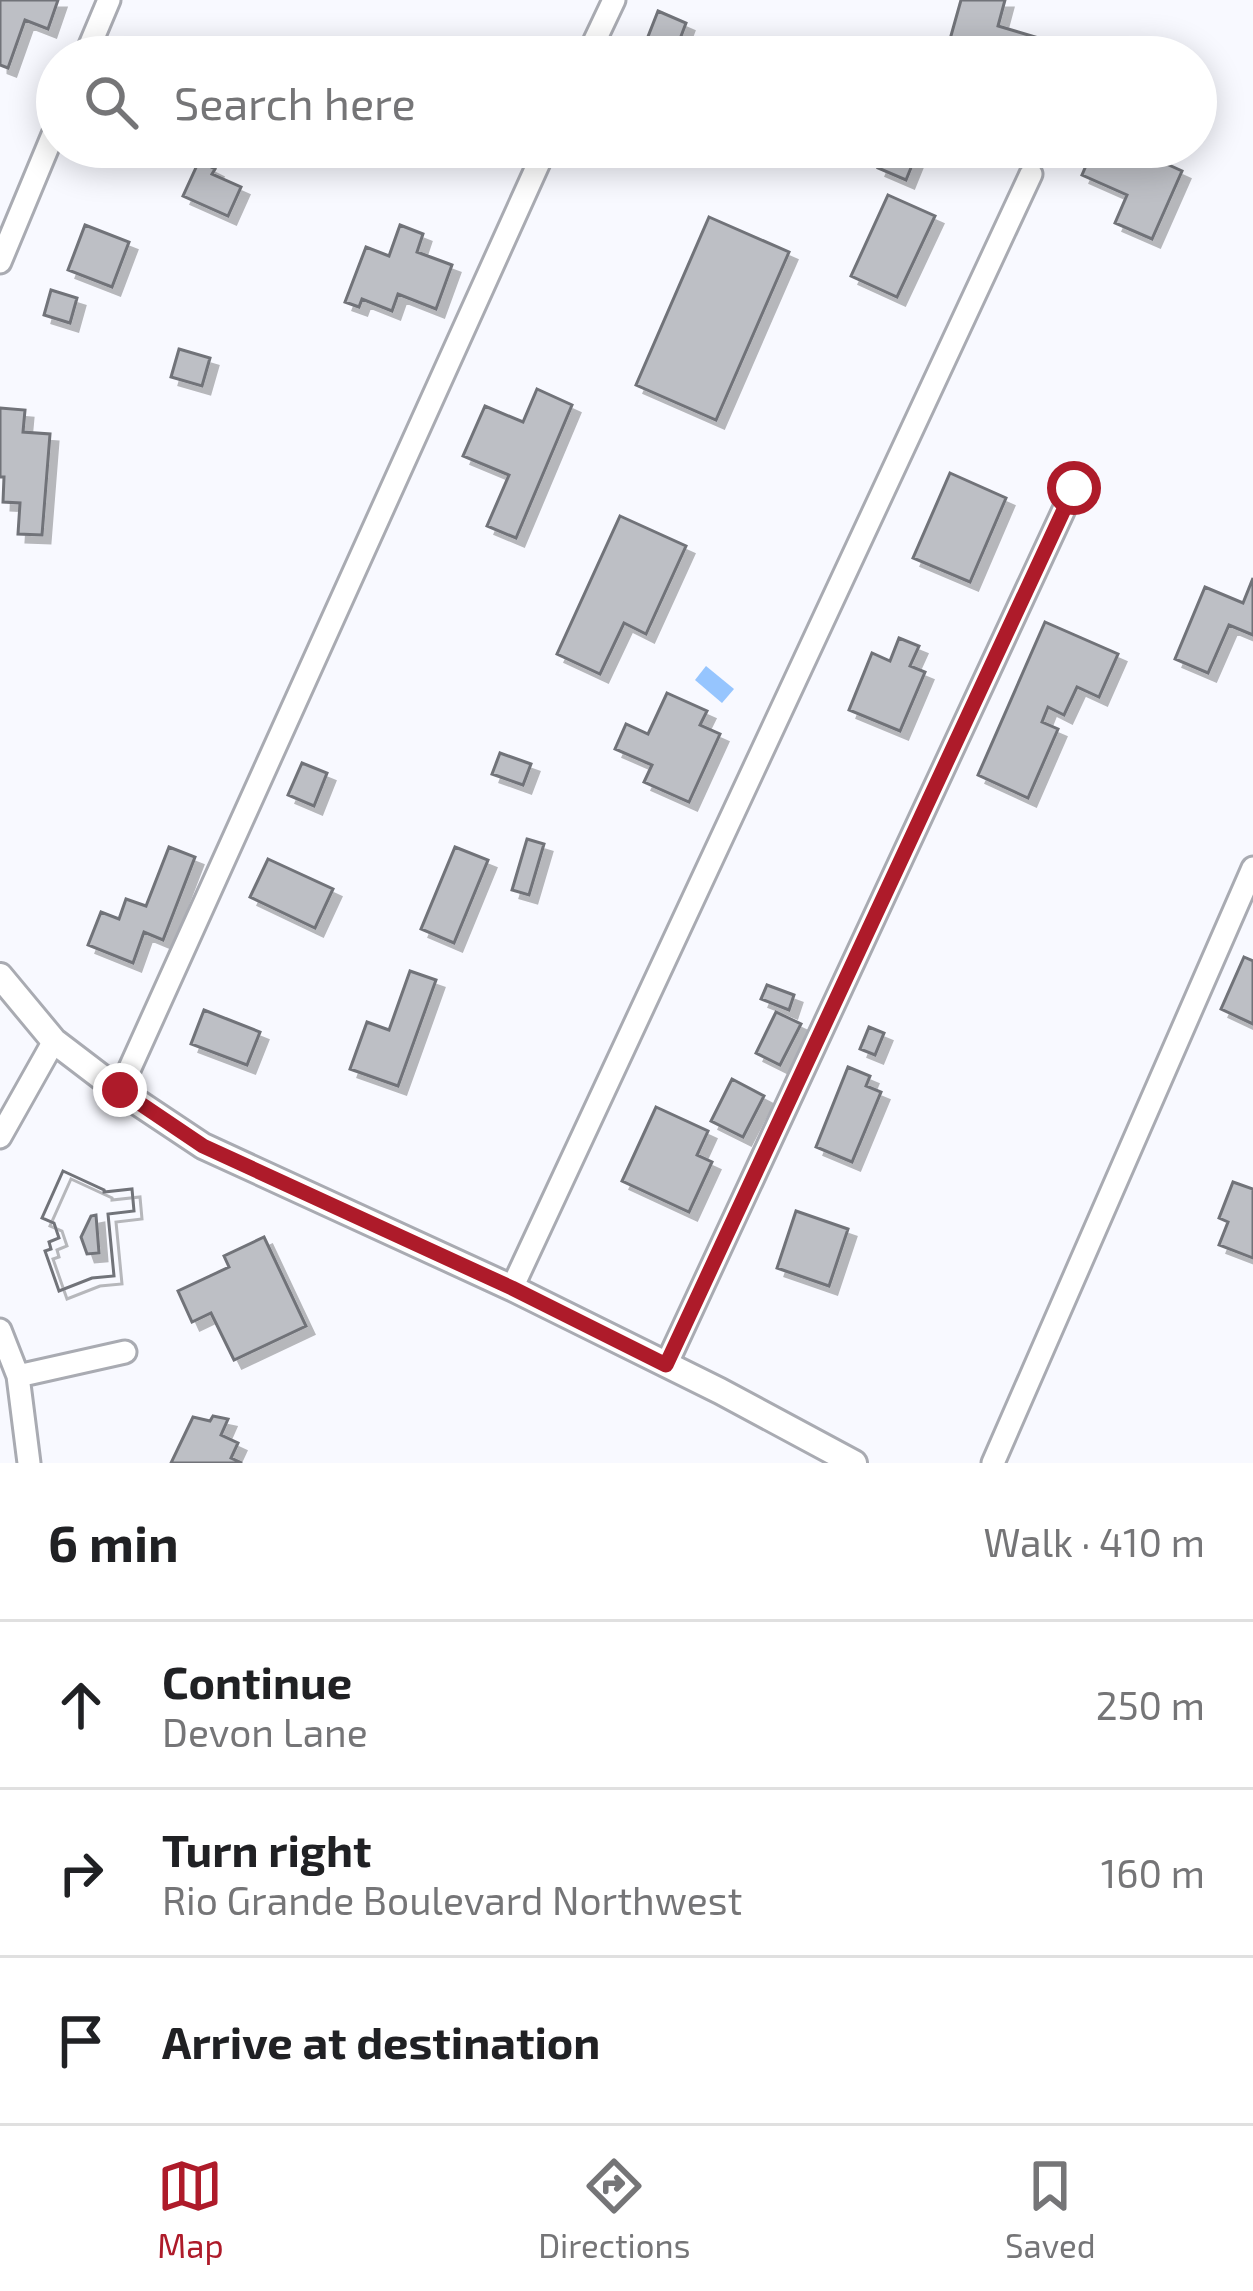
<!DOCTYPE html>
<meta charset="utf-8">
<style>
body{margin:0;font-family:"Exo 2",sans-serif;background:#f2f2f2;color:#202124}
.stop{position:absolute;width:36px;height:36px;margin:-27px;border:9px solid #ae1b2a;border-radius:50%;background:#fff}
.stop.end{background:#ae1b2a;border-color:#fff;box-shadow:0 3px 12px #0008}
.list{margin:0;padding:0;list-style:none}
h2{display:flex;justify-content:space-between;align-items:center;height:156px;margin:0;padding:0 48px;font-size:51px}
h2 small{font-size:39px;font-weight:400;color:#757577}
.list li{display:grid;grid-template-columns:78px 1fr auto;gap:36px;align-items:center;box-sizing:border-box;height:168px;padding:0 48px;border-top:3px solid #e0e0e0}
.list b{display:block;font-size:45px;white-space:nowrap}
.list p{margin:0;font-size:39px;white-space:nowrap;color:#757577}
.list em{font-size:39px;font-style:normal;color:#757577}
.icon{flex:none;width:66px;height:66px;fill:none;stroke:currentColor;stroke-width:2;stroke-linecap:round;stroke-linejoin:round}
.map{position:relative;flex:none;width:1253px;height:1463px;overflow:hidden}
.search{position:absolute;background:#fff;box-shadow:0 6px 30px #0003;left:36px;right:36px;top:36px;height:132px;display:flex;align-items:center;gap:30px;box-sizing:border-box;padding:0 42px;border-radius:66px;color:#757577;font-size:45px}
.sheet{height:660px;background:#fff}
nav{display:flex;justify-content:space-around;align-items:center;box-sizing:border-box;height:168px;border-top:3px solid #e0e0e0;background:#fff;font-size:33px;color:#757577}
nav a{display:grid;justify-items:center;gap:6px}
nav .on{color:#ae1b2a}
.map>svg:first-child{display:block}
.water{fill:#96c5fe}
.building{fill:#bdbfc5;stroke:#717379;stroke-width:3;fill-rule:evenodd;filter:url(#shadow)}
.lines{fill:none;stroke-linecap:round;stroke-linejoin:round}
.minor-casing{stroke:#a9abb2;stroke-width:27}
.tertiary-casing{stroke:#a9abb2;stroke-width:30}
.minor{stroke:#fff;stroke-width:21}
.tertiary{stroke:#fff;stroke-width:24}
.route{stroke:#ae1b2a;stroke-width:15}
</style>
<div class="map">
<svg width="1253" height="1463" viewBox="0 0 1253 1463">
<defs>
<filter id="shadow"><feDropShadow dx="8" dy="8" stdDeviation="0" flood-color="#0004"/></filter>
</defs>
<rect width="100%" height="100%" fill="#f8f9ff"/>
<path class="water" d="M706 666 734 689 722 703 695 680Z"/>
<path class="building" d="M0 0H58L48 29 25 20 8 68 0 65Z
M961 0H1005L998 26 1042 39 1036 57H945Z
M658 11 686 23 680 39 725 57H640Z
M196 44 197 57H160L159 48Z
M887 147 919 148 906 180 878 168Z
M1094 147H1129L1182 171 1152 239 1115 223 1127 195 1082 175Z
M199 161 215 169 212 174 241 187 228 216 183 196Z
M888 195 935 216 897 297 851 276Z
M709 217 789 252 716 420 636 385Z
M85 225 129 242 112 287 68 270Z
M400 225 423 234 417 252 452 265 436 309 398 294 392 311 362 299 359 307 345 302 366 247 389 256Z
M51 290 77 298 70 323 44 315Z
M179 349 210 358 202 386 171 377Z
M537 389 572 405 516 538 487 526 509 475 463 456 485 406 523 422Z
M0 408 25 410 23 432 50 434 42 535 18 534 20 503 3 502 4 477H0Z
M950 473 1006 498 970 582 913 558Z
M620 516 686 546 646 634 624 623 600 674 557 654Z
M1253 578V635L1229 625 1208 673 1175 659 1205 587 1243 603Z
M1045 622 1118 654 1099 697 1077 687 1064 715 1048 707 1042 722 1058 729 1028 798 978 775Z
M899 638 919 646 910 666 925 672 900 731 849 710 872 653 890 661Z
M667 693 707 711 700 725 720 734 689 802 644 782 652 765 615 749 626 724 648 734Z
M500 753 531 764 523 785 492 774Z
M302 763 327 773 314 806 288 795Z
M527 839 544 844 529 895 512 890Z
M169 847 195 857 163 940 144 932 133 963 88 945 101 912 119 919 126 899 146 906Z
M455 847 488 860 454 943 421 929Z
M268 859 333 889 315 928 250 897Z
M1244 957 1253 961V1024L1221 1009Z
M410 971 436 980 398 1086 350 1069 367 1022 389 1030Z
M767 985 794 995 789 1010 761 999Z
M204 1010 260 1032 247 1065 191 1044Z
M776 1012 801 1024 780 1065 756 1053Z
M869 1027 884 1033 875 1055 860 1049Z
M848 1067 870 1076 866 1086 881 1092 852 1162 816 1147Z
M732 1079 764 1096 743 1137 711 1121Z
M656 1107 708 1131 697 1155 712 1162 689 1212 622 1181Z
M63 1171 104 1190V1192L132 1189 134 1211 108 1214 114 1276 92 1278 59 1291 45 1251 51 1249 49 1242 59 1238 54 1223 42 1218ZM96 1215 99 1253 87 1254 81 1237 91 1216Z
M63 1171 104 1190V1192L132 1189 134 1211 108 1214 114 1276 92 1278 59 1291 45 1251 51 1249 49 1242 59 1238 54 1223 42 1218Z
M1233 1182 1253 1189V1258L1219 1245 1228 1222 1219 1218Z
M796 1211 848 1229 829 1286 777 1268Z
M264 1237 306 1326 234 1360 211 1313 192 1322 178 1291 229 1267 224 1256Z
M213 1416 228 1419 221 1435 238 1443 231 1458 242 1463H171L193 1417 210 1421Z"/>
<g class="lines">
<defs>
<path id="minor" d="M85 57 109 0
M587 57 614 0
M0 262 57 125
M120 1090 546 147
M0 1137 54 1041
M512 1288 1031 174
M0 1330 18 1376 29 1463
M666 1365 1074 488
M18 1376 125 1352
M993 1463 1253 868"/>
<path id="tertiary" d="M0 976 54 1041 113 1086 203 1146 512 1288 720 1391 854 1463"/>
</defs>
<use href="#minor" class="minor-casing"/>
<use href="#tertiary" class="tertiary-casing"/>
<use href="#minor" class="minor"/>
<use href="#tertiary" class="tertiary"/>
</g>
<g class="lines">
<path class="route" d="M120 1090 203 1146 512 1288 666 1365 1074 488"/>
</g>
</svg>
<div class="stop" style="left:1074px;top:488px"></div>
<div class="stop end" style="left:120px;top:1090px"></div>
<div class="search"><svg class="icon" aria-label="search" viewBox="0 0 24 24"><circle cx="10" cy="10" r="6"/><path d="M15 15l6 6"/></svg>Search here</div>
</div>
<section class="sheet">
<h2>6 min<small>Walk · 410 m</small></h2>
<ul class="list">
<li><svg class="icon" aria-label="ahead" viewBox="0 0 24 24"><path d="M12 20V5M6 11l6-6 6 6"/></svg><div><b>Continue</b><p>Devon Lane</p></div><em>250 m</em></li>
<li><svg class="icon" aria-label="right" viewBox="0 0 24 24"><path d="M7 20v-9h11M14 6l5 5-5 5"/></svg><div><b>Turn right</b><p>Rio Grande Boulevard Northwest</p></div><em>160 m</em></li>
<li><svg class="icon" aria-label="arrive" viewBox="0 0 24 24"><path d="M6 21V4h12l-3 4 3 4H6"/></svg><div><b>Arrive at destination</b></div></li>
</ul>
</section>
<nav>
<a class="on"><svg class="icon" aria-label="map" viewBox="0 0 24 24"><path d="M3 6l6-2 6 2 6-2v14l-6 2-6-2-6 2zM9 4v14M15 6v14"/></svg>Map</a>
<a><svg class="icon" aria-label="directions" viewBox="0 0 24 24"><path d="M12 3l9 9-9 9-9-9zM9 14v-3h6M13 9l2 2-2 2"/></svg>Directions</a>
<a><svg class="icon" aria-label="saved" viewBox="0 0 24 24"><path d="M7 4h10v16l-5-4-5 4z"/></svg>Saved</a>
</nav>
